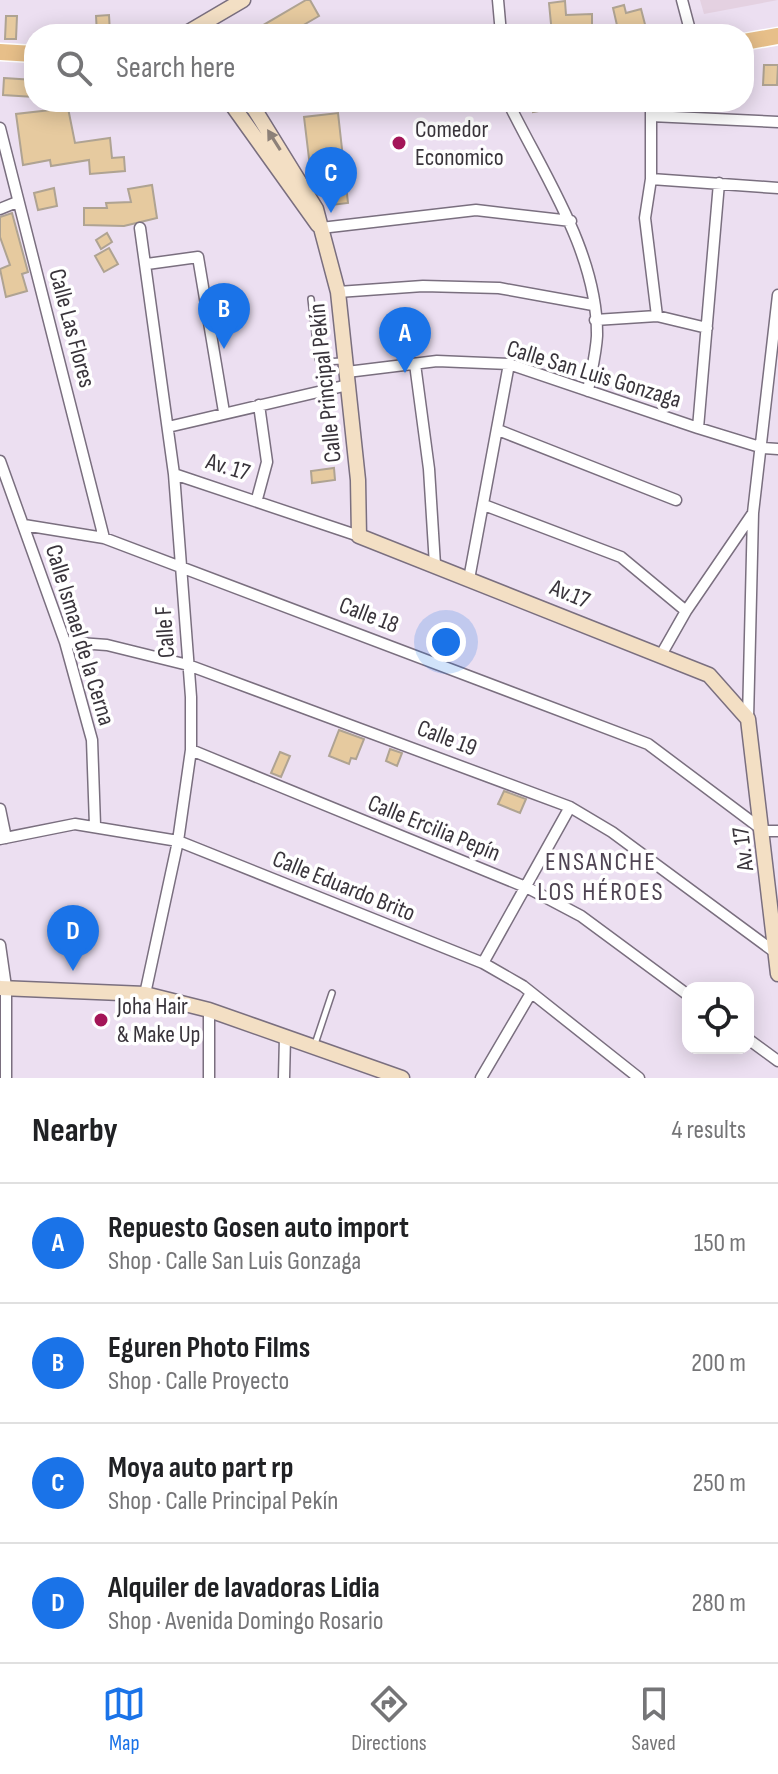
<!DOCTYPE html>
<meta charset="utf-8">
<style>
body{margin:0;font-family:"Sofia Sans Condensed",sans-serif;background:#f6f6f6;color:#202124}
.controls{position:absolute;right:24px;bottom:24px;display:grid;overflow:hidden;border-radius:16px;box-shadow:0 4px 20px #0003}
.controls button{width:72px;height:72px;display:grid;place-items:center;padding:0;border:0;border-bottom:2px solid #e0e0e0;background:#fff;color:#202124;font:40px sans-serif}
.you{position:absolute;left:446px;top:642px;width:28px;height:28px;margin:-20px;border:6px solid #fff;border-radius:50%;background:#1a73e8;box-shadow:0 0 0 12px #1a73e833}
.badge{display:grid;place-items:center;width:52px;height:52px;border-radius:50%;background:#1a73e8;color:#fff;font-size:26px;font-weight:700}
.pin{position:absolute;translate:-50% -66px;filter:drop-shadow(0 2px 4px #0008)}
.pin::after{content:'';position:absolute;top:42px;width:28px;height:24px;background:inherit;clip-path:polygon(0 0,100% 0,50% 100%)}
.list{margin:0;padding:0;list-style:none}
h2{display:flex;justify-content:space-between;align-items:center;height:104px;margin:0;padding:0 32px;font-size:34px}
h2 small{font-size:26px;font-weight:400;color:#757577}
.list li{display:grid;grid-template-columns:52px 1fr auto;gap:24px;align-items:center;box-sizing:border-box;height:120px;padding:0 32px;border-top:2px solid #e0e0e0}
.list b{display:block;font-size:30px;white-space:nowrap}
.list p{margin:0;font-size:26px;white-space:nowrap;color:#757577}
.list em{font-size:26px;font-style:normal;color:#757577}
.icon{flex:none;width:44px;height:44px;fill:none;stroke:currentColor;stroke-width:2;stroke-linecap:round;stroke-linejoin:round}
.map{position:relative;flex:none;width:778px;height:1078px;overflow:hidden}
.search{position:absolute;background:#fff;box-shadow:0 4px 20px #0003;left:24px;right:24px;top:24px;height:88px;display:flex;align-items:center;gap:20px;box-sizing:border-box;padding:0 28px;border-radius:32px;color:#757577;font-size:30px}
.sheet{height:584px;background:#fff}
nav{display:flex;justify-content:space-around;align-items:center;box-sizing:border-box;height:112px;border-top:2px solid #e0e0e0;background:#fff;font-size:22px;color:#757577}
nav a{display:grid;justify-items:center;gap:4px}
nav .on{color:#1a73e8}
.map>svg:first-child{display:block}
.education{fill:#e4d1e1}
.building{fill:#e6ca9f;stroke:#afa392;stroke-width:2}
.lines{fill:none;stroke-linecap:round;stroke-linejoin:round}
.lane-casing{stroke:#7a6f7f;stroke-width:8}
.street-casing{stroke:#7a6f7f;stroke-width:13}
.secondary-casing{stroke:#7a6f7f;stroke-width:17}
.primary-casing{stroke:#fff;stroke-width:19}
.lane{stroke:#fff;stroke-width:5}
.street{stroke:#fff;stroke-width:10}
.secondary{stroke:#f3dfc4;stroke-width:14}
.primary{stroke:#e7bf89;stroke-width:16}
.oneway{fill:#8d8179}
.poi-dot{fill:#a41558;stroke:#fff;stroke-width:3}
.labels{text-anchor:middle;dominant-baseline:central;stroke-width:7;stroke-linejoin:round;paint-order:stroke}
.poi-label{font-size:24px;fill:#39343b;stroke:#fff;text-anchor:start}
.street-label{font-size:24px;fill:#39343b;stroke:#fff}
.neighbourhood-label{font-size:26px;letter-spacing:2px;fill:#4f4453;stroke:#fff}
</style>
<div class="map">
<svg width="778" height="1078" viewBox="0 0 778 1078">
<rect width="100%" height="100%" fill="#ecdff1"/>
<path class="education" d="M700 0H778L704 14Z"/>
<path class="building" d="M306 0H310L319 16 288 34H248Z
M565 1 566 15 592 14V34H552L549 3Z
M624 5 626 13 641 9 647 32 619 34 613 8Z
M109 15 110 33 97 34 96 16Z
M6 16H17L16 39H5Z
M764 65H778L777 85H763Z
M4 78 34 80V97L3 95Z
M531 102H561V107L533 112Z
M68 108 75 143 110 138 112 158 124 157 125 171 90 174 89 160 51 166 50 160 23 165 16 114Z
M338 113 348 203 332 205 328 165 310 167 304 117Z
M152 185 157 218 124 226 84 225V208H107L106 203 131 202 128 189Z
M54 188 57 206 38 210 34 193Z
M12 213 28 272 22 274 27 291 6 297 0 269 10 265 0 237V217Z
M107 233 112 242 101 249 96 240Z
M109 248 118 264 104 272 95 256Z
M334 468 335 480 312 483 311 471Z
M339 730 364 739 356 759 351 758 349 764 329 756Z
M390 749 402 753 397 766 386 761Z
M280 752 290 756 281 777 271 773Z
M504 791 526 799 520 813 498 804Z"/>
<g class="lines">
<defs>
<path id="lane" d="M311 299 318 359 322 362 342 361
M314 1047 332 993"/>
<path id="street" d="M498 0 501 34
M682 0 691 34
M508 102C543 174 598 253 597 336 596 354 591 373 588 391
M651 102V179L645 218 657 316
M651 116 778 122
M0 128 104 538
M651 179 778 188
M0 209 17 202
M140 228 174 474 191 697V750L178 841 145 994
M321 228 476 210 571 221
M147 264 198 257 224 412
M338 292 423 286 499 288 593 305
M595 320 657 316 707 328
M415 364 429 469 435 565
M347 372 437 361 509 364 698 428 763 448 778 449
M168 427 348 385
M698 428 719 183
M498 430 676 500
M0 461 65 642 92 740 95 825
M174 474 359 536
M257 499 267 462 259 405
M484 505 621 557 686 611
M24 525 104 538 648 744 764 831H778
M469 579 509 364
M65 642 107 645 188 665 570 807 612 832 776 953
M661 655 686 611 753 513
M748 719 753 513 778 295
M191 750 528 888 581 916 688 995
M0 809 6 838
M0 839 75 824 178 841 483 963 523 986 639 1078
M0 945 6 987V1078
M483 963 570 807
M748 1039 778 1061
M209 1078V1010
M284 1078 285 1037
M481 1078 531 993"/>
<path id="secondary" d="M185 34 243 0
M230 102 318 225
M250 102 316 209 338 292 358 480 359 536 709 675 748 719 778 974
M0 988 145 994 209 1010 402 1078"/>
<path id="primary" d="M744 42 778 36
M0 52 34 54
M252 104V102"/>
</defs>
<use href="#lane" class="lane-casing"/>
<use href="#street" class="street-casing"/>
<use href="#secondary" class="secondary-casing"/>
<use href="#primary" class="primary-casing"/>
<use href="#lane" class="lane"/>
<use href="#street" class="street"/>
<use href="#secondary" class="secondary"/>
<use href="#primary" class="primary"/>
</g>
<defs><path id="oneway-solid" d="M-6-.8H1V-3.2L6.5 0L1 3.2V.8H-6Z" transform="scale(2)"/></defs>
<use class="oneway" href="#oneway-solid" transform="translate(274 140) rotate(-122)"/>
<g class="poi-dot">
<circle cx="399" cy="143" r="8"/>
<circle cx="101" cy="1020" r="8"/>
</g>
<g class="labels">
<g class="poi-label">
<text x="415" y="129">Comedor<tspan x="415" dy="28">Economico</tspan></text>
<text x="117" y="1006">Joha Hair<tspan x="117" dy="28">&amp; Make Up</tspan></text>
</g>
<g class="street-label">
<text transform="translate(72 328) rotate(75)">Calle Las Flores</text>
<text transform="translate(594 374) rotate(17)">Calle San Luis Gonzaga</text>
<text transform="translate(325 383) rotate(-96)">Calle Principal Pekín</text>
<text transform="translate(228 467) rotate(17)">Av. 17</text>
<text transform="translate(570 594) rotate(22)">Av.17</text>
<text transform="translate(369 615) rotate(21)">Calle 18</text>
<text transform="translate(165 632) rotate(-94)">Calle F</text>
<text transform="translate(80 635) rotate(73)">Calle Ismael de la Cerna</text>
<text transform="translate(447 738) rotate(21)">Calle 19</text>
<text transform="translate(434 828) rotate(22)">Calle Ercilia Pepín</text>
<text transform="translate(743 849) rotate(-97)">Av. 17</text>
<text transform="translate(344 886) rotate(22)">Calle Eduardo Brito</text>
</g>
<g class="neighbourhood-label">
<text x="601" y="862">ENSANCHE<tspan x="601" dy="30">LOS HÉROES</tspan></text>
</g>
</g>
</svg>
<div class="controls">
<button><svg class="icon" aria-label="locate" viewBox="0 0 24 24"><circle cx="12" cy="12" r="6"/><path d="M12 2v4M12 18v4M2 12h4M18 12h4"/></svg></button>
</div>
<div class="you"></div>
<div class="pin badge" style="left:405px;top:373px">A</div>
<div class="pin badge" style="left:224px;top:349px">B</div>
<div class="pin badge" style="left:331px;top:213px">C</div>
<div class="pin badge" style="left:73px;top:971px">D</div>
<div class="search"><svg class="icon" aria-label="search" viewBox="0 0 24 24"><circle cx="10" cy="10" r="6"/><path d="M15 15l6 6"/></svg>Search here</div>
</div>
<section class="sheet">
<h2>Nearby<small>4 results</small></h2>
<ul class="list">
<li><span class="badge">A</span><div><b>Repuesto Gosen auto import</b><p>Shop · Calle San Luis Gonzaga</p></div><em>150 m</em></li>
<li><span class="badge">B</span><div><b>Eguren Photo Films</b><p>Shop · Calle Proyecto</p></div><em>200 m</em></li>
<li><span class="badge">C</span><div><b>Moya auto part rp</b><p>Shop · Calle Principal Pekín</p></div><em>250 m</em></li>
<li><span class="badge">D</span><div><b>Alquiler de lavadoras Lidia</b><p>Shop · Avenida Domingo Rosario</p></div><em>280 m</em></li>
</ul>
</section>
<nav>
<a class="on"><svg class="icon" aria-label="map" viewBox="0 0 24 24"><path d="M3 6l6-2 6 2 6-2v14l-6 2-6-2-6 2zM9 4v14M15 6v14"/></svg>Map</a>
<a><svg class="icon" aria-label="directions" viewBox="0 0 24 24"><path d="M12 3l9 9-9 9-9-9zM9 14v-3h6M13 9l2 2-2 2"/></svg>Directions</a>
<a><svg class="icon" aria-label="saved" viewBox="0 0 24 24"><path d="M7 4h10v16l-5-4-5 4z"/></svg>Saved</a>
</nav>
